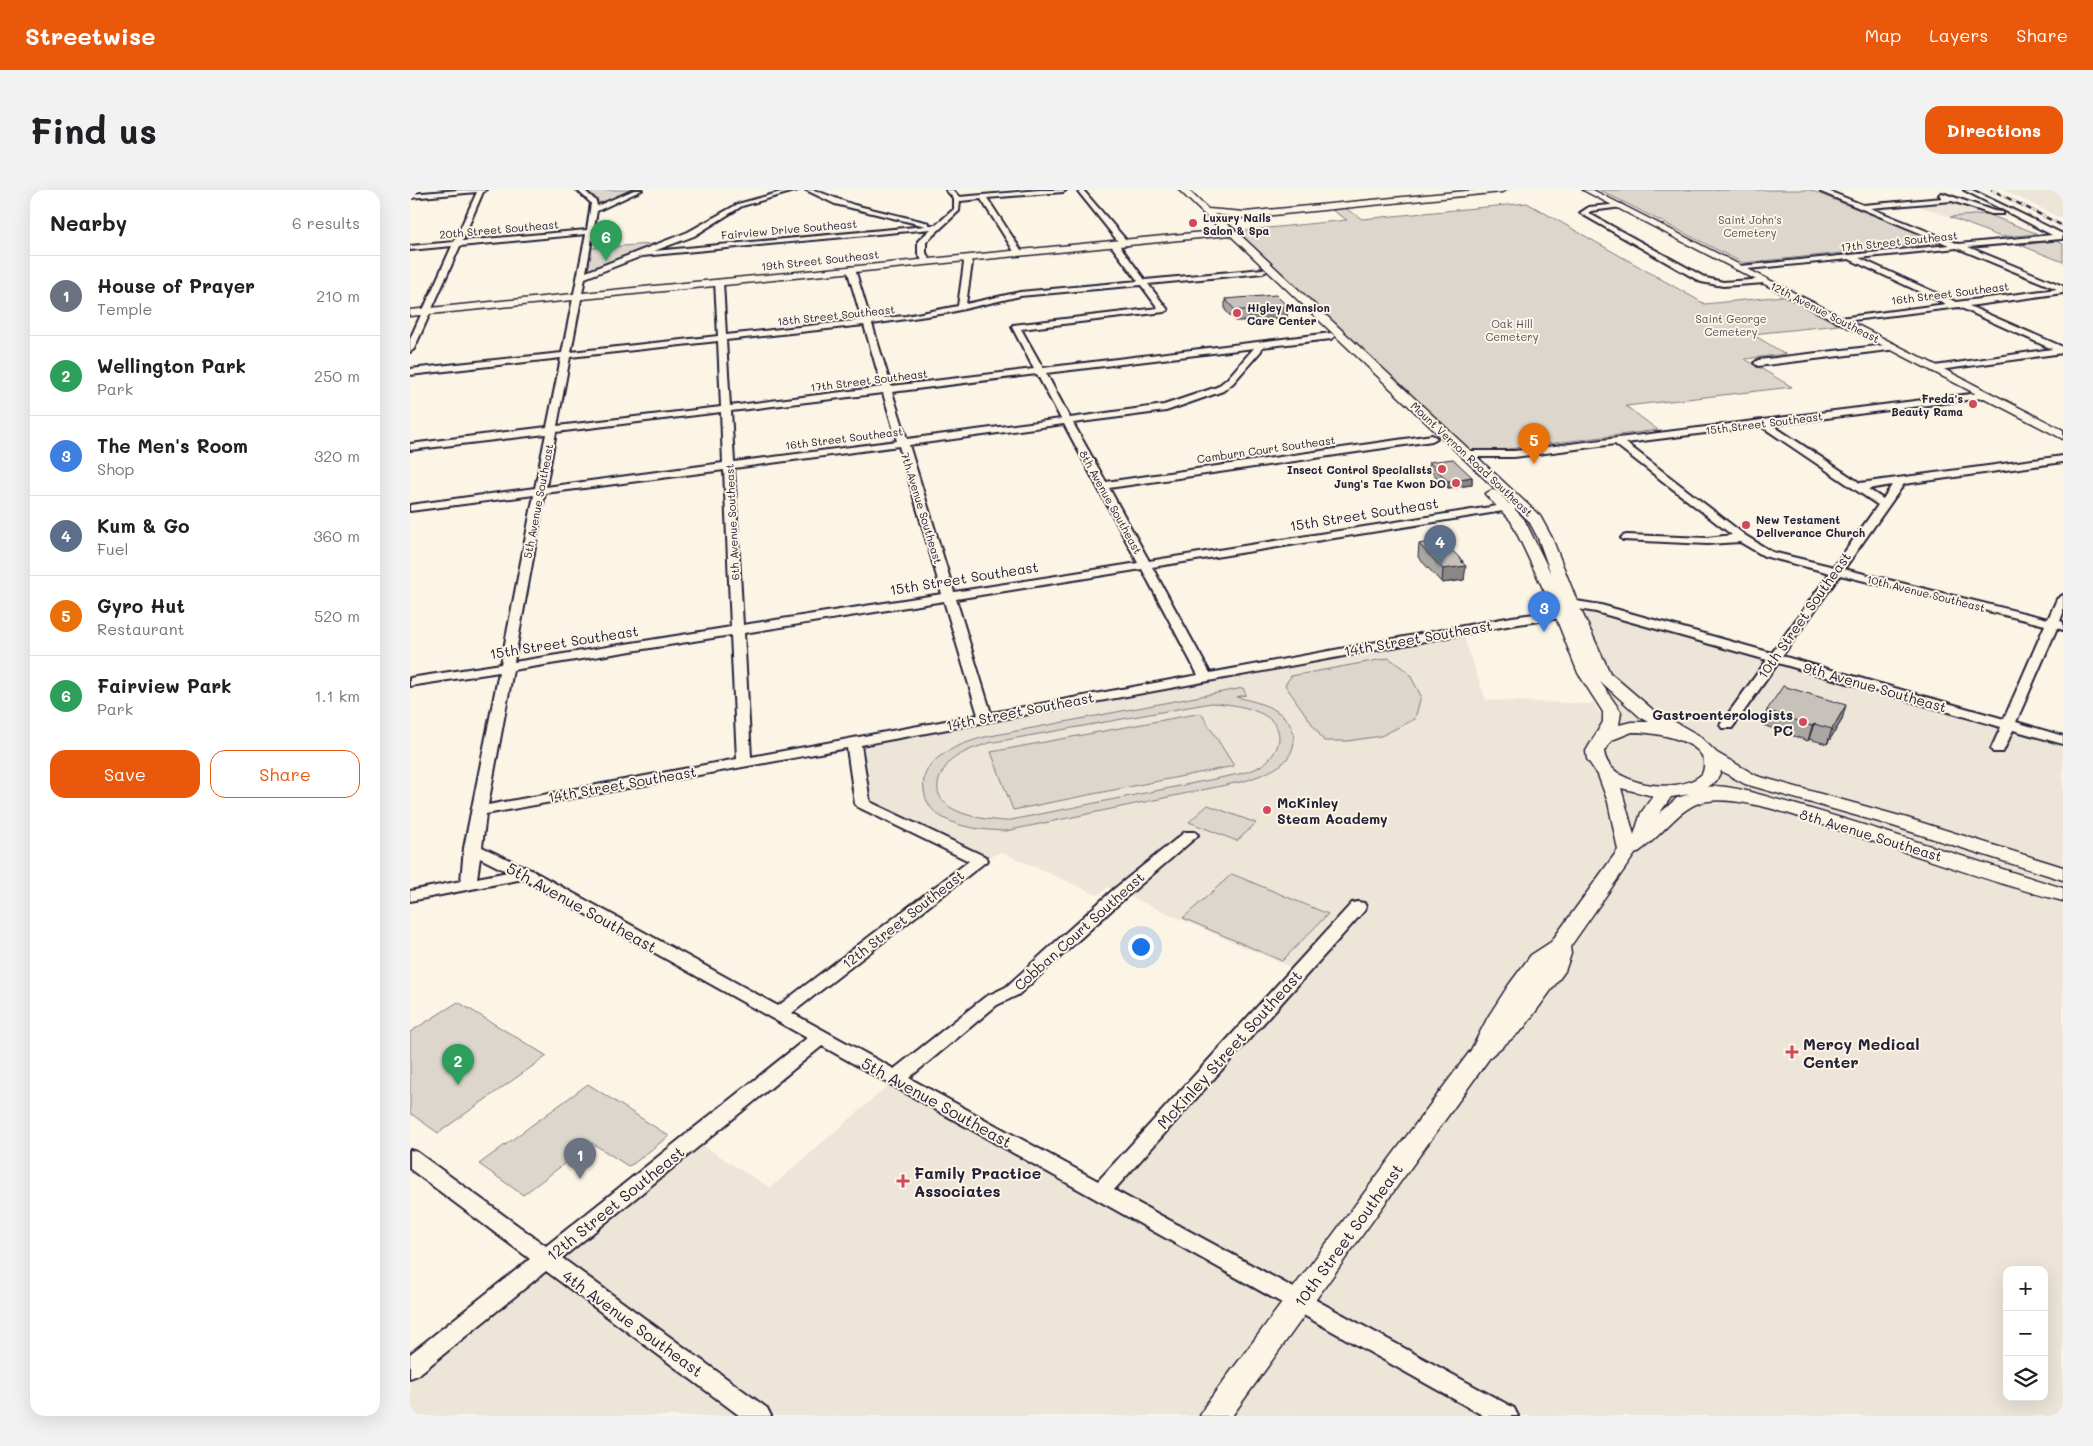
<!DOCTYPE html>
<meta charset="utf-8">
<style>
body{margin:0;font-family:Mali,sans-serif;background:#f2f2f2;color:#202124}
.controls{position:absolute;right:15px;bottom:15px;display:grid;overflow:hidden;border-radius:10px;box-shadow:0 5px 20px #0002}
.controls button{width:45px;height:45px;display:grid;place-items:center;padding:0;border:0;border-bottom:1px solid #e0e0e0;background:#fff;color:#202124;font:25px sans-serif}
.you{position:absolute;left:730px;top:756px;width:18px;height:18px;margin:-12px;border:4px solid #fff;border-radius:50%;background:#1a73e8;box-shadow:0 0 0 8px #1a73e833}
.badge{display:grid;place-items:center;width:32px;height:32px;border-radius:50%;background:#ea580c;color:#fff;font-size:16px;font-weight:700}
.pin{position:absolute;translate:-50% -41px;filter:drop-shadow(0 1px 2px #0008)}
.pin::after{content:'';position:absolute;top:26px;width:18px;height:15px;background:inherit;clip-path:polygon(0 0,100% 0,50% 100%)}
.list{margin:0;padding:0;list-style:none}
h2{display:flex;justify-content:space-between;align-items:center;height:65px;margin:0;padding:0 20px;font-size:21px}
h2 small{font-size:16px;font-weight:400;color:#757577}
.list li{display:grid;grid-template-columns:32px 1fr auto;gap:15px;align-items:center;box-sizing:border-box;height:80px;padding:0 20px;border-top:1px solid #e0e0e0}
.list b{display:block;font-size:19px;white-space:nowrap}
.list p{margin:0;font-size:16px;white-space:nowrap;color:#757577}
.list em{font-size:16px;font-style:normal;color:#757577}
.actions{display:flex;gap:10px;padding:15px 20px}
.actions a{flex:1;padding:11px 0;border:1px solid #ea580c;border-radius:15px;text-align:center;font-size:18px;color:#ea580c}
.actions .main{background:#ea580c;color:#fff}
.icon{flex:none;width:28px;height:28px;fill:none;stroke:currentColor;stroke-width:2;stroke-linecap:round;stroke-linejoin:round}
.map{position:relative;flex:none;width:1653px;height:1226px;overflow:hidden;border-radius:15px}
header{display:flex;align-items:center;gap:30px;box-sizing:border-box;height:70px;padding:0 25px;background:#ea580c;color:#fff}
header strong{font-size:24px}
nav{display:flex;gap:28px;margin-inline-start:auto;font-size:18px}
.intro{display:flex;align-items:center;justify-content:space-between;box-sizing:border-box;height:120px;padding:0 30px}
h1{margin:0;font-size:35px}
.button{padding:12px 22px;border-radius:15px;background:#ea580c;color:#fff;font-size:18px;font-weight:700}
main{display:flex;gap:30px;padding:0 30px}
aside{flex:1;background:#fff;border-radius:15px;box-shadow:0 5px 20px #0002}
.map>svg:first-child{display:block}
.built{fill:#ece5d8;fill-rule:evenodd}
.green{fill:#dcd6cc;stroke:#7f7c84;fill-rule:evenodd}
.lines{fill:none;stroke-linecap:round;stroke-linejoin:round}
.minor-casing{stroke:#22223b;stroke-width:4}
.major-casing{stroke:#22223b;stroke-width:3}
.minor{fill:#fcf5e5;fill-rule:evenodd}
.major{fill:#fcf5e5;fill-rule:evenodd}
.rail-casing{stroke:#22223b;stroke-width:2.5}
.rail{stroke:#fcf5e5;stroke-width:2;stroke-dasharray:5.5;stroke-linecap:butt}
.wall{fill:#aaa6a1;stroke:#22223b}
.shaded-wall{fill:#8b8783;stroke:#22223b}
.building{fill:#c6c1bb;stroke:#22223b}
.poi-dot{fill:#d1495b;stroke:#fcf5e5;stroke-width:2}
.labels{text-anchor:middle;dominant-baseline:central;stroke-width:4;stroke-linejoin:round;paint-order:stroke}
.far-poi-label{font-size:11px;font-weight:bold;fill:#22223b;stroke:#fcf5e5;text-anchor:start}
.far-park-label{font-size:11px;fill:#504f5f;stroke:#fcf5e5}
.far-street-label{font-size:11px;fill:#22223b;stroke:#fcf5e5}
.street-label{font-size:14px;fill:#22223b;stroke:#fcf5e5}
.poi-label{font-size:14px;font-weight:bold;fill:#22223b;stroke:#fcf5e5;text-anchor:end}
.near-street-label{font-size:16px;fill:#22223b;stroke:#fcf5e5}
.near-poi-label{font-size:16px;font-weight:bold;fill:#22223b;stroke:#fcf5e5;text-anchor:start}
</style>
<header>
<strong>Streetwise</strong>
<nav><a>Map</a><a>Layers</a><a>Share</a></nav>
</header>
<div class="intro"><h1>Find us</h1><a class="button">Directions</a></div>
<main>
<aside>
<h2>Nearby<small>6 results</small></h2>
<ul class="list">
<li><span class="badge" style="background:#6b7280">1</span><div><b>House of Prayer</b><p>Temple</p></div><em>210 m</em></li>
<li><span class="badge" style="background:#2e9e5b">2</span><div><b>Wellington Park</b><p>Park</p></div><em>250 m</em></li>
<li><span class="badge" style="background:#3f7fe0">3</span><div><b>The Men's Room</b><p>Shop</p></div><em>320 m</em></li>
<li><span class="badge" style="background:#5c6f8a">4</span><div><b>Kum &amp; Go</b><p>Fuel</p></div><em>360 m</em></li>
<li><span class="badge" style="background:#e8710a">5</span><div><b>Gyro Hut</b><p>Restaurant</p></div><em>520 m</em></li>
<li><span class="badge" style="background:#2e9e5b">6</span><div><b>Fairview Park</b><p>Park</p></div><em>1.1 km</em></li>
</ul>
<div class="actions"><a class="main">Save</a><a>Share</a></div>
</aside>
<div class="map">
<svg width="1653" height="1226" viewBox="0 0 1653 1226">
<rect width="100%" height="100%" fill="#fcf5e5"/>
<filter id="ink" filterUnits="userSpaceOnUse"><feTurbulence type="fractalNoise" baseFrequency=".02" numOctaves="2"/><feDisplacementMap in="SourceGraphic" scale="10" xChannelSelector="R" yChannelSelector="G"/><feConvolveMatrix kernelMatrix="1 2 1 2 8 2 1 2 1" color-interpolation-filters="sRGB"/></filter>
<g filter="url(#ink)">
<path class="built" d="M1594 0H1653V29Z
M1542 11 1577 24 1540 27 1505 14Z
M1172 416 1653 549V1226H0V1174L284 950 360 998 486 889 690 1002 889 781 698 697 688 705 591 662 570 670 453 614 443 552 1051 440 1076 510 1184 514 1208 555 1153 417ZM1597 1080H1634V1207H1597Z"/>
<path class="green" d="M175 0H226L192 15 185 7Z
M1190 0H1400L1532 53 1333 73Z
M1117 13 1295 114 1373 106 1429 135 1342 144 1375 164 1335 169 1382 197 1216 216 1248 240 1066 263 1061 261 853 68 829 41 937 30 922 20 935 18 952 29Z
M1577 24 1628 44 1591 47 1540 27Z
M1646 51 1653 54V72L1610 55Z
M255 53 184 80 178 79 182 58Z
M979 468 999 483 1011 506 1005 529 971 546 938 551H914L875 495 881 486Z
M833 498 836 505 826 507C848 512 883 520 884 549 884 558 880 567 873 573 862 582 848 586 835 591L596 641C573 640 545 638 526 623 519 617 515 609 514 600 508 568 552 553 575 547ZM801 513C820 514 837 516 854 525 879 539 870 566 847 578 842 581 835 582 829 584L596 631C573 630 516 622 530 587 532 581 538 573 543 569 554 561 567 557 579 553Z
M791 523 824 576 603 620 581 562Z
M798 615 846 633 827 651 779 632Z
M822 684 918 724 872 771 773 728Z
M48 812 137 866 28 943 0 923V842Z
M178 894 259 946 223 974 218 976 182 953 113 1005 69 974Z"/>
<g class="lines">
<defs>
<path id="minor" d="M49 0H76L73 2 52 51 177 40 181 13 167 0H174L186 11 187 16 224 0H232L187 21 176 82 278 42 328 14 378 0H388L332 16 284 46 244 61 516 36 425 14 396 0H404L444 15 519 33V35H526L544 19V9L536 0H543L549 7 630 0H656L653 2 577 8 613 63 609 65 605 63 571 9 550 11 549 21 516 52V63L521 72 517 74H514L508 63V51L521 39 232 66 175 88 161 162 308 146 305 92 309 90 313 92 316 145 452 130 437 79 441 77 445 79 460 129 496 126 548 116 554 73 552 68 556 66H559L562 73 556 114 610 102 728 91 700 54 704 52H707L735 90 853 79 857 81 853 83 738 94 758 120 754 122 611 139 633 178 921 143 925 146 921 149 852 157 851 161 823 193 813 201 756 221 663 233 696 292 1022 245 1027 248 1022 251 699 298 739 371 1112 312 1116 313 1117 315 1116 317 1112 318 742 377 800 483 1102 427 1152 420 1158 424 1156 427 1102 435 451 555 460 612 576 667 578 670 382 823 484 879 575 807 596 797 704 699 775 642H785L788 645 785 648 716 707 608 805 587 815 499 888 688 991 942 713 948 712 954 713 956 717 954 721 704 1000 1104 1218 1108 1226H1074L412 856 152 1068 357 1218 361 1226H330L136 1081 8 1185 0 1188V1164L120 1069 0 979V960L7 962 136 1056 397 848 113 689 0 711V701L51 691 54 658 89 482 0 496V488L91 474 124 305 0 321V315L125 298 136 244 0 260V254L137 237 151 168 0 185V179L152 163 176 44 50 56 4 159 0 162V149L42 56 0 60V56L44 52 67 2 0 8V4ZM731 95 748 118 603 135 602 137 624 179 481 196 462 134 537 123 610 106ZM454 135 472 197 320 216 316 150ZM308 151 311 217 147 236 160 167ZM844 158 817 189 807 197 754 215 660 228 636 183ZM627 184 651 229 497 249 482 202ZM473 203 487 251 324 272 321 221ZM311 222 313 273 136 297 146 242ZM654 234 728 373 544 402 499 255ZM489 256 532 404 333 435 324 278ZM314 280 321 437 104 472 135 303ZM732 379 788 485 581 523 546 409ZM534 411 568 525 341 567 334 443ZM321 445 327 569 78 615 103 480ZM437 558 445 614 448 617 559 671 368 816 121 680 72 657 76 624ZM70 668 98 682 67 688Z
M667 0H673L717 51V55H711Z
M1410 0H1416L1453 15 1533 8 1529 5 1532 3 1584 21 1593 22V24H1581L1542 11 1460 18 1549 54 1642 45 1554 0H1562L1653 44 1652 49 1558 57 1653 96V103L1559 116 1653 157V163L1522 181V177L1525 176 1642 159 1549 117 1427 132V128H1430L1536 114 1439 69 1327 80 1326 78 1330 76 1539 55 1411 2ZM1547 58 1647 99 1546 112 1449 68Z
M1210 14 1213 16 1212 17 1181 21 1178 23 1296 88 1313 92 1355 89 1359 91 1355 93 1313 96 1291 92 1170 23 1179 17Z
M1484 154 1488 157 1487 159 1348 176 1344 173 1348 170Z
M1577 202 1582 205 1580 207 1362 235 1450 293 1653 266V272L1494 294 1434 379 1638 429 1647 409 1653 405V423L1650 431 1653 432V440L1647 438 1606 532 1653 546V554L1603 540 1593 562H1583L1581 559 1591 537 1368 473 1322 538H1312L1310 535 1357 470 1186 422 1156 417 1154 414 1156 411 1160 410 1191 415 1362 463 1420 383 1354 366 1330 352 1297 354 1213 350 1211 348 1213 346 1217 345 1297 348 1322 345 1205 254 1104 267H1058L1053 264 1058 261H1104ZM1351 236 1468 315 1424 377 1362 362 1336 346 1216 253ZM1482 295 1473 309 1458 299ZM1430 385 1635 435 1594 529 1372 466Z"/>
<path id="major" d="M769 0H778L798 19 835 22 1067 0H1096L1092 2 835 28 804 24 825 40 1130 326 1142 348 1168 414 1200 483 1242 519 1288 545 1307 563 1347 586 1497 628 1653 677V690L1483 636 1335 594 1311 581 1306 591 1298 597C1317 593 1360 608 1380 613 1471 639 1562 670 1653 698V711C1582 693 1513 667 1443 645 1406 633 1326 601 1289 613 1267 620 1248 651 1225 664L1160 757 1161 764 1155 781 1113 839 1081 866 822 1226H790L795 1216 1061 860 1078 827 1098 796 1121 765 1141 752 1208 660 1198 612 1188 585 1177 569 1176 561 1193 532V522L1168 483 1141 415 1101 331 1075 304 1082 300 1087 301 1114 329 1141 384 1128 348 1119 331 820 45 0 126V120L814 40 800 30ZM1189 490 1230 527 1239 532H1221L1209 535 1211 522ZM1222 542C1242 542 1307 550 1292 584 1269 606 1197 596 1194 561L1202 550ZM1211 598 1243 606 1231 623 1224 645ZM1280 604 1267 608 1249 624 1261 607Z
M1173 0H1183L1653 240V249Z"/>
</defs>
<use href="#minor" class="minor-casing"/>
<use href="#major" class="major-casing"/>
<use href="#minor" class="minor"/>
<use href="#major" class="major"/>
<defs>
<path id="rail" d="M1582 0 1653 36"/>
</defs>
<use href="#rail" class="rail-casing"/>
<use href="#rail" class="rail"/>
</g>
<path class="wall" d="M815 109 877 116V127L839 131H825L815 120Z
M1019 272 1062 287V295L1038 298 1019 280Z
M1009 354 1053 373 1054 390 1032 393 1008 367Z
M1357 520 1432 530 1417 554 1399 549 1398 551 1353 535Z"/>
<path class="shaded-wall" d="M877 116V127L839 131V120Z
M1062 287V295L1038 298V291Z
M1051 371H1053L1052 376H1056L1054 390 1032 393 1033 379Z
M1436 515 1432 530 1417 554 1422 539Z
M1404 534 1399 549 1398 551 1402 536Z"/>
<path class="building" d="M866 105 877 116 839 120H825L815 109Z
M1043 269 1062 287 1038 291 1019 272Z
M1031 350 1053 371H1051L1056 376 1033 379 1009 354Z
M1373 496 1436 515 1422 539 1404 534 1402 536 1357 520Z"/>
</g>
<g class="poi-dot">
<circle cx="783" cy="33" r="5"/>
<circle cx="827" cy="123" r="5"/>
<circle cx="1563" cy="214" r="5"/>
<circle cx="1032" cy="279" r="5"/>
<circle cx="1046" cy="293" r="5"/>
<circle cx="1336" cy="335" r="5"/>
<circle cx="1393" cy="532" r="5"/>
<circle cx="857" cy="620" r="5"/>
<path d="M1379.5 854.5h5v5h5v5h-5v5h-5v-5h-5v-5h5z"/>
<path d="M490.5 983.5h5v5h5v5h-5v5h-5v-5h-5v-5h5z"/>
</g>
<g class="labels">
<g class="far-poi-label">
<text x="793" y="27">Luxury Nails<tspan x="793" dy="13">Salon &amp; Spa</tspan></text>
<text x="837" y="117">Higley Mansion<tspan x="837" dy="13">Care Center</tspan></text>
<text x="1553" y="208" text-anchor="end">Freda's<tspan x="1553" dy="13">Beauty Rama</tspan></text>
<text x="1022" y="279" text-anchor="end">Insect Control Specialists</text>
<text x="1036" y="293" text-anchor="end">Jung's Tae Kwon DO</text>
<text x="1346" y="329">New Testament<tspan x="1346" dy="13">Deliverance Church</tspan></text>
</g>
<g class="far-park-label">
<text x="1340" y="29">Saint John's<tspan x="1340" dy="13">Cemetery</tspan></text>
<text x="1321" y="128">Saint George<tspan x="1321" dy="13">Cemetery</tspan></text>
<text x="1102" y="133">Oak Hill<tspan x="1102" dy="13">Cemetery</tspan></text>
</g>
<g class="far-street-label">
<text transform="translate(89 39) rotate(-5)">20th Street Southeast</text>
<text transform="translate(379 39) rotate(-5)">Fairview Drive Southeast</text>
<text transform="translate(1489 51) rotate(-6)">17th Street Southeast</text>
<text transform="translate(410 70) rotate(-6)">19th Street Southeast</text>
<text transform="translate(1540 103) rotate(-7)">16th Street Southeast</text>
<text transform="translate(1415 122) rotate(27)">12th Avenue Southeast</text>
<text transform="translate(426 125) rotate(-6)">18th Street Southeast</text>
<text transform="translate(459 190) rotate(-7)">17th Street Southeast</text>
<text transform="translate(1354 233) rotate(-7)">15th Street Southeast</text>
<text transform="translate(434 248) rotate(-7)">16th Street Southeast</text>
<text transform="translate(856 259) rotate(-8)">Camburn Court Southeast</text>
<text transform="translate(1062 269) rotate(43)">Mount Vernon Road Southeast</text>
<text transform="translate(128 311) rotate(-79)">5th Avenue Southeast</text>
<text transform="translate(701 312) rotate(61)">8th Avenue Southeast</text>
<text transform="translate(512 318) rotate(73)">7th Avenue Southeast</text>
<text transform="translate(322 332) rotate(-93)">6th Avenue Southeast</text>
<text transform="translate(1516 403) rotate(14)">10th Avenue Southeast</text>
</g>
<g class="street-label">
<text transform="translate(954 324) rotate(-9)">15th Street Southeast</text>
<text transform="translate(554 388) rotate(-9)">15th Street Southeast</text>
<text transform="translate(1394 425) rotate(-55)">10th Street Southeast</text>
<text transform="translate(1008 448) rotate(-10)">14th Street Southeast</text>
<text transform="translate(154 452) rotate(-9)">15th Street Southeast</text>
<text transform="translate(1465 497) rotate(16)">9th Avenue Southeast</text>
<text transform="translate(610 521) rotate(-11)">14th Street Southeast</text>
<text transform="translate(212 594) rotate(-10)">14th Street Southeast</text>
<text transform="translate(1461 645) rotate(17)">8th Avenue Southeast</text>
<text transform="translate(493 729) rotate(-38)">12th Street Southeast</text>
<text transform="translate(669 741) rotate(-42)">Cobban Court Southeast</text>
</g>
<g class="poi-label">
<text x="1383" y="524">Gastroenterologists<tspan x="1383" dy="16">PC</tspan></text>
<text x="867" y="612" text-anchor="start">McKinley<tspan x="867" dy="16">Steam Academy</tspan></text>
</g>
<g class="near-street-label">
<text transform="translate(172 717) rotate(29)">5th Avenue Southeast</text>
<text transform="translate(819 859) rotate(-48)">McKinley Street Southeast</text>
<text transform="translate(527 912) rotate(29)">5th Avenue Southeast</text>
<text transform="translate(205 1013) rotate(-39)">12th Street Southeast</text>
<text transform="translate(938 1045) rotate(-54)">10th Street Southeast</text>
<text transform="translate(223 1133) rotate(36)">4th Avenue Southeast</text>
</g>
<g class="near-poi-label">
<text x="1393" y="853">Mercy Medical<tspan x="1393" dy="18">Center</tspan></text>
<text x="504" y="982">Family Practice<tspan x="504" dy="18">Associates</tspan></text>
</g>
</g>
</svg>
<div class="controls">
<button>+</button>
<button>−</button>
<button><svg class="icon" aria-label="layers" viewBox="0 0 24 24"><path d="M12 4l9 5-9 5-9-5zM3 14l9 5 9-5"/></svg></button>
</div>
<div class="you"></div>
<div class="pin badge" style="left:170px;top:989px;background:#6b7280">1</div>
<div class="pin badge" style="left:48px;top:895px;background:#2e9e5b">2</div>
<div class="pin badge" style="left:1134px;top:442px;background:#3f7fe0">3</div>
<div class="pin badge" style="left:1030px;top:376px;background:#5c6f8a">4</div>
<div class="pin badge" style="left:1124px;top:274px;background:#e8710a">5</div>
<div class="pin badge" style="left:196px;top:71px;background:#2e9e5b">6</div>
</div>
</main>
